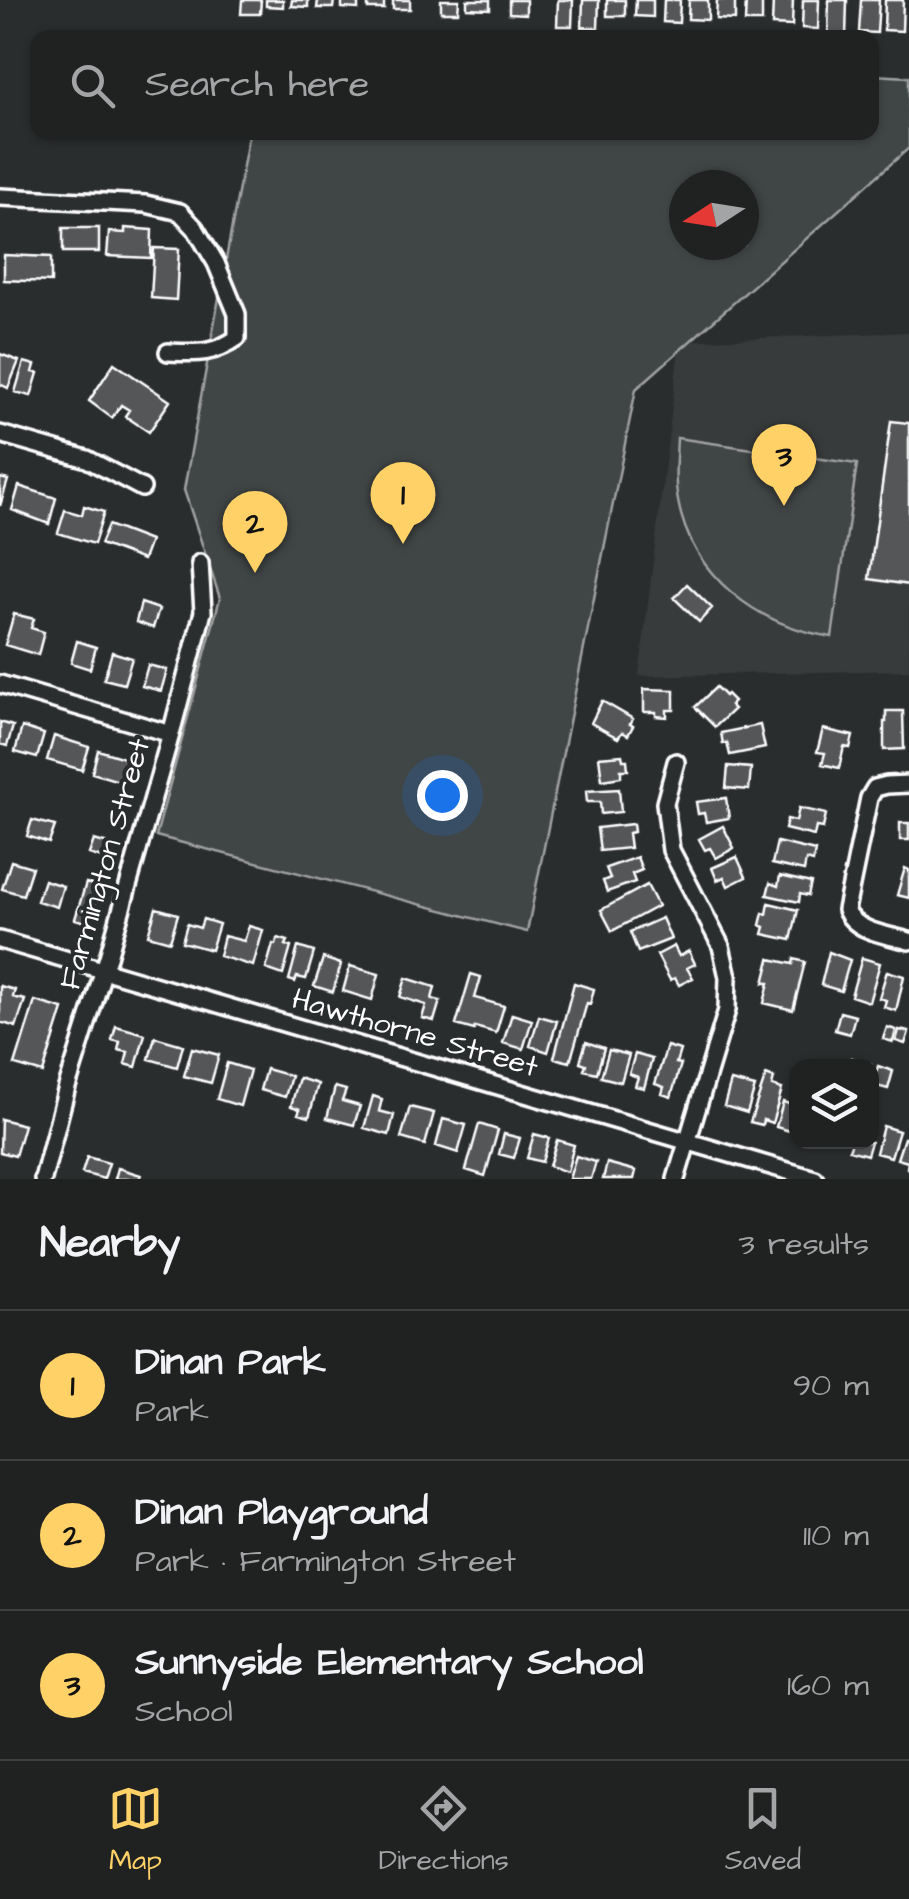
<!DOCTYPE html>
<meta charset="utf-8">
<style>
body{margin:0;font-family:"Architects Daughter",sans-serif;background:#2d2f2f;color:#f1f3f6}
.controls{position:absolute;right:30px;bottom:30px;display:grid;overflow:hidden;border-radius:20px;box-shadow:0 2px 8px #0004}
.controls button{width:90px;height:90px;display:grid;place-items:center;padding:0;border:0;border-bottom:2px solid #3d3f40;background:#202222;color:#f1f3f6;font:50px sans-serif}
.compass{position:absolute;left:669px;top:170px;width:90px;height:90px;border-radius:50%;background:#202222;box-shadow:0 2px 8px #0004;rotate:258deg}
.you{position:absolute;left:442px;top:795px;width:35px;height:35px;margin:-25px;border:8px solid #fff;border-radius:50%;background:#1a73e8;box-shadow:0 0 0 15px #1a73e833}
.badge{display:grid;place-items:center;width:65px;height:65px;border-radius:50%;background:#ffd166;color:#111;font-size:32px;font-weight:700}
.pin{position:absolute;translate:-50% -82px;filter:drop-shadow(0 2px 5px #0008)}
.pin::after{content:'';position:absolute;top:52px;width:35px;height:30px;background:inherit;clip-path:polygon(0 0,100% 0,50% 100%)}
.list{margin:0;padding:0;list-style:none}
h2{display:flex;justify-content:space-between;align-items:center;height:130px;margin:0;padding:0 40px;font-size:42px}
h2 small{font-size:32px;font-weight:400;color:#a2a4a5}
.list li{display:grid;grid-template-columns:65px 1fr auto;gap:30px;align-items:center;box-sizing:border-box;height:150px;padding:0 40px;border-top:2px solid #3d3f40}
.list b{display:block;font-size:38px;white-space:nowrap}
.list p{margin:0;font-size:32px;white-space:nowrap;color:#a2a4a5}
.list em{font-size:32px;font-style:normal;color:#a2a4a5}
.icon{flex:none;width:55px;height:55px;fill:none;stroke:currentColor;stroke-width:2;stroke-linecap:round;stroke-linejoin:round}
.map{position:relative;flex:none;width:909px;height:1179px;overflow:hidden}
.search{position:absolute;background:#202222;box-shadow:0 2px 8px #0004;left:30px;right:30px;top:30px;height:110px;display:flex;align-items:center;gap:25px;box-sizing:border-box;padding:0 35px;border-radius:20px;color:#a2a4a5;font-size:38px}
.sheet{height:580px;background:#202222}
nav{display:flex;justify-content:space-around;align-items:center;box-sizing:border-box;height:140px;border-top:2px solid #3d3f40;background:#202222;font-size:28px;color:#a2a4a5}
nav a{display:grid;justify-items:center;gap:5px}
nav .on{color:#ffd166}
.map>svg:first-child{display:block}
.built{fill:#373a3b}
.green{fill:#414445;stroke:#a0a2a2;stroke-width:2.5;fill-rule:evenodd}
.building{fill:#555758;stroke:#fff;stroke-width:2.5}
.lines{fill:none;stroke-linecap:round;stroke-linejoin:round}
.minor-casing{stroke:#fff;stroke-width:22}
.minor{stroke:#2a2d2e;stroke-width:15}
.labels{text-anchor:middle;dominant-baseline:central;stroke-width:8;stroke-linejoin:round;paint-order:stroke}
.street-label{font-size:30px;fill:#fff;stroke:#2a2d2e}
</style>
<div class="map">
<svg width="909" height="1179" viewBox="0 0 909 1179">
<rect width="100%" height="100%" fill="#2a2d2e"/>
<filter id="ink" filterUnits="userSpaceOnUse"><feTurbulence type="fractalNoise" baseFrequency=".01" numOctaves="2"/><feDisplacementMap in="SourceGraphic" scale="20" xChannelSelector="R" yChannelSelector="G"/><feConvolveMatrix kernelMatrix="1 2 1 2 8 2 1 2 1" color-interpolation-filters="sRGB"/></filter>
<g filter="url(#ink)">
<path class="built" d="M909 332V670L639 676 680 341Z"/>
<path class="green" d="M872 75 909 77V148L636 389 527 932 156 836 220 598 184 490 249 133 872 132ZM684 185H744V245H684Z
M677 438 857 464 832 637C758 626 692 577 678 501 674 480 676 459 677 438Z"/>
<path class="building" d="M242 0H261L260 14H241Z
M266 0H283V7L266 6Z
M292 0H308V7L291 6Z
M318 0H334L333 8H317Z
M342 0H358V9L342 8Z
M368 0H384V9H368Z
M393 0H410V9H393Z
M441 0H459L458 12H441Z
M467 0H490V9L467 8Z
M509 0H526V14L509 13Z
M558 0H573L572 26H557Z
M583 0H599L598 28 582 27Z
M607 0H625V16H607Z
M636 0H653V17L635 16Z
M664 0H680L679 23 663 22Z
M689 0H708V20L688 19Z
M717 0H735V20L716 19Z
M746 0H762V22H745Z
M773 0H793L792 26 772 25Z
M803 0H819L818 29 802 28Z
M829 0H847L846 38 828 37Z
M861 0H879L877 33 859 32Z
M885 0H903L902 31 884 30Z
M63 228H99V252H63Z
M125 228 152 230 151 258 107 256 109 232 125 233Z
M154 248 179 249 176 300 151 298Z
M4 255 51 257V282L4 280Z
M0 354 19 361 8 388 0 384Z
M24 362 35 365 33 372 38 373 31 396 15 392Z
M114 363 170 401 149 432 125 416 129 410 121 405 112 418 89 401Z
M891 421 909 423V585L869 579Z
M0 478 8 480 0 506Z
M19 486 56 498 49 524 12 510Z
M84 506 104 512 94 544 58 533 65 510 82 515Z
M108 525 150 541 143 560 100 544Z
M687 584 712 608 699 622 674 598Z
M141 603 159 609 153 628 136 622Z
M14 614 34 619 31 628 44 632 38 655 5 645Z
M77 641 96 647 90 669 71 663Z
M112 652 132 658 124 684 104 679Z
M148 665 167 670 161 691 142 686Z
M716 687 725 696 727 694 734 701 730 705 734 709 715 727 695 707Z
M644 689 674 690V710H667V717L656 716V712H644Z
M602 701 633 719 630 724 633 726 628 735 622 732 618 738 591 723Z
M886 711H903L904 749 884 750V722H886Z
M0 722 13 726 7 746 0 744Z
M760 725 765 748 730 755 727 743 723 744 721 733Z
M22 727 44 734 37 758 15 752Z
M823 729 853 736 850 748 844 747 839 768 822 764 825 753 817 752Z
M54 736 89 747 82 770 47 760Z
M98 750 128 759 122 782 92 773Z
M622 755 623 760H627L628 770H621V777L602 780 599 757Z
M728 766 751 768 749 790 726 788Z
M619 789 621 812 601 814 600 802H587L586 791Z
M726 798 729 818 706 822 704 813 698 814 696 802Z
M799 808 826 814 823 828 816 827 814 836 785 829 787 819 796 821Z
M32 820 55 826 49 843 27 836Z
M900 823H909V840H900Z
M633 824 634 832 628 833 630 848 600 851 597 828Z
M723 826 734 848 716 858 710 848 705 850 699 839Z
M94 840 112 845 108 860 89 854Z
M777 842 815 851 813 862 806 860 804 871 772 864Z
M637 857 642 870 632 874 635 882 607 892 603 881 610 878 606 868Z
M737 857 746 877 728 886 724 877 717 880 712 868Z
M11 861 32 867 23 895 2 889Z
M905 868 909 870V898L897 895Z
M780 876 811 883 808 896 800 894 799 902 767 895 770 883 778 886Z
M44 880 63 886 57 907 37 901Z
M86 883 100 887 89 923 75 919Z
M647 885 658 906 612 931 601 910Z
M769 903 798 910 791 940 763 934 765 927 760 925 763 913 767 914Z
M156 908 178 914 170 941 148 935Z
M662 918 671 939 638 952 630 932Z
M203 919 219 924 211 950 182 942 187 924 200 928Z
M249 926 263 930 253 966 219 956 224 936 244 941Z
M278 938 288 941 286 945 291 947 283 975 266 969 273 944 276 945Z
M674 946 679 956 689 951 695 964 687 968 693 978 679 985 675 978 670 980 657 955Z
M298 947 314 952 306 979 297 977 295 982 289 980Z
M829 952 850 960 841 991 821 985Z
M323 958 341 964 333 992 314 986Z
M862 958 880 963 869 1002 851 996Z
M770 959 793 964 794 959 805 962 793 1010 764 1003 769 983H764Z
M350 966 379 974 372 1000 343 991Z
M887 971 904 976 896 1011 884 1007 886 1000 879 998Z
M471 974 481 977 475 998 504 1006 496 1033 475 1027 474 1030 456 1025Z
M406 978 435 987 432 999 440 1001 434 1021 422 1018 426 1005 400 997Z
M574 983 594 989 590 1004 587 1003 570 1062 554 1058Z
M0 986 15 990 13 997 25 1000 16 1027 0 1022Z
M35 1001 63 1009 43 1073 15 1065Z
M840 1012 855 1016 850 1034 835 1030Z
M512 1014 532 1020 523 1049 503 1043Z
M539 1016 557 1021 548 1052 530 1046Z
M116 1026 145 1034 136 1067 125 1064 128 1052 118 1050 120 1042 112 1040Z
M887 1027 896 1030 893 1042 883 1039Z
M899 1030 909 1032 905 1044 896 1041Z
M155 1037 183 1045 177 1067 149 1059Z
M586 1042 604 1048 597 1073 584 1070 586 1064 580 1062Z
M667 1046 680 1050 676 1063 681 1064 671 1097 662 1094 664 1087 655 1084Z
M192 1048 219 1055 211 1083 184 1076Z
M609 1050 629 1055 621 1082 601 1077Z
M635 1054 652 1059 644 1088 635 1086 638 1077 629 1074Z
M851 1058 871 1064 870 1066H848Z
M227 1063 250 1070 240 1106 217 1099Z
M878 1066 893 1071 888 1089 873 1085Z
M266 1069 291 1076 285 1097 260 1090Z
M766 1075 774 1078 772 1086 782 1089 772 1123 763 1120 762 1125 750 1122Z
M299 1078 318 1084 309 1117 298 1114 300 1109 291 1106Z
M731 1081 755 1087 747 1113 724 1106Z
M335 1087 346 1090 342 1101 360 1106 354 1125 327 1118Z
M373 1096 382 1099 379 1111 394 1115 389 1135 364 1128Z
M783 1102 796 1106V1133L776 1127Z
M410 1107 434 1113 425 1145 401 1138Z
M1 1119 24 1125 15 1156 0 1152Z
M443 1119 466 1125 458 1153 436 1146Z
M479 1124 498 1130 485 1176 466 1170Z
M883 1126 899 1131 891 1157 876 1153Z
M504 1134 520 1138 514 1158 499 1154Z
M534 1134 549 1138 542 1162 527 1158Z
M904 1138 909 1139V1169L907 1168 908 1162 897 1159Z
M557 1140 574 1145 567 1172 549 1166Z
M852 1142H871L867 1155 849 1150Z
M576 1156 596 1162 591 1179H569Z
M87 1157 109 1163 104 1179 82 1173Z
M607 1163 636 1171 634 1179H603Z
M118 1168 141 1175 140 1179H115Z"/>
<g class="lines">
<defs>
<path id="minor" d="M0 197 146 204 180 212 195 228 216 263 237 314V338C213 355 197 353 168 352
M0 434 87 459 142 488
M0 684 171 734
M676 762 665 803 671 850 721 946 728 977 727 1010 676 1179
M909 784 887 785 875 788 869 798 846 910C855 932 888 935 909 941
M0 940 815 1179
M43 1179 67 1087 108 957 171 734 203 612 200 563"/>
</defs>
<use href="#minor" class="minor-casing"/>
<use href="#minor" class="minor"/>
</g>
</g>
<g class="labels">
<g class="street-label">
<text transform="translate(105 864) rotate(-74)">Farmington Street</text>
<text transform="translate(415 1033) rotate(16)">Hawthorne Street</text>
</g>
</g>
</svg>
<div class="controls">
<button><svg class="icon" aria-label="layers" viewBox="0 0 24 24"><path d="M12 4l9 5-9 5-9-5zM3 14l9 5 9-5"/></svg></button>
</div>
<svg class="compass" viewBox="-18 -18 36 36"><path d="M0-13l5 13h-10z" fill="#e53935"/><path d="M0 13l5-13h-10z" fill="#a2a4a5"/></svg>
<div class="you"></div>
<div class="pin badge" style="left:403px;top:544px">1</div>
<div class="pin badge" style="left:255px;top:573px">2</div>
<div class="pin badge" style="left:784px;top:506px">3</div>
<div class="search"><svg class="icon" aria-label="search" viewBox="0 0 24 24"><circle cx="10" cy="10" r="6"/><path d="M15 15l6 6"/></svg>Search here</div>
</div>
<section class="sheet">
<h2>Nearby<small>3 results</small></h2>
<ul class="list">
<li><span class="badge">1</span><div><b>Dinan Park</b><p>Park</p></div><em>90 m</em></li>
<li><span class="badge">2</span><div><b>Dinan Playground</b><p>Park · Farmington Street</p></div><em>110 m</em></li>
<li><span class="badge">3</span><div><b>Sunnyside Elementary School</b><p>School</p></div><em>160 m</em></li>
</ul>
</section>
<nav>
<a class="on"><svg class="icon" aria-label="map" viewBox="0 0 24 24"><path d="M3 6l6-2 6 2 6-2v14l-6 2-6-2-6 2zM9 4v14M15 6v14"/></svg>Map</a>
<a><svg class="icon" aria-label="directions" viewBox="0 0 24 24"><path d="M12 3l9 9-9 9-9-9zM9 14v-3h6M13 9l2 2-2 2"/></svg>Directions</a>
<a><svg class="icon" aria-label="saved" viewBox="0 0 24 24"><path d="M7 4h10v16l-5-4-5 4z"/></svg>Saved</a>
</nav>
